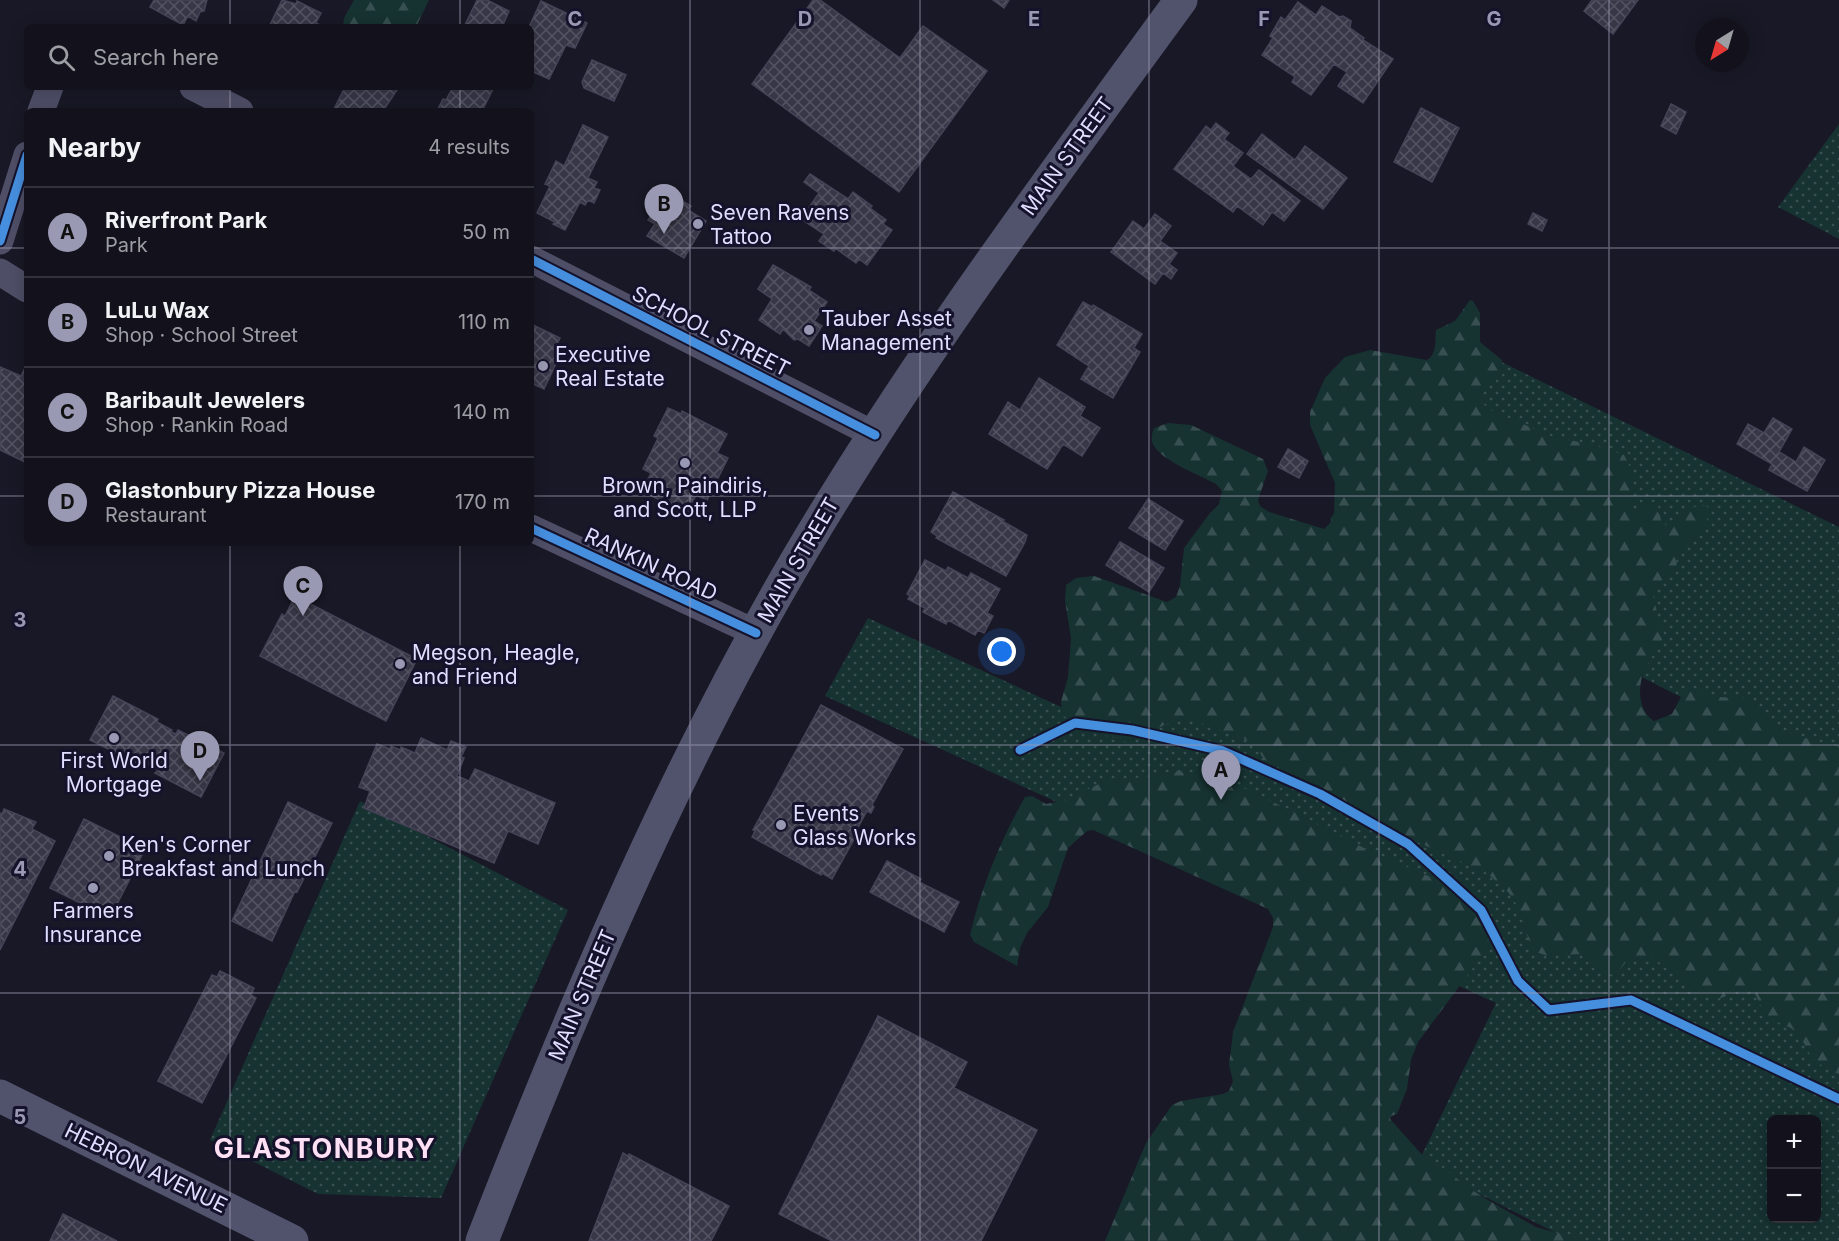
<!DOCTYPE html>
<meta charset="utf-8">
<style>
body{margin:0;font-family:Inter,sans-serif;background:#202029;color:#f1f3f6}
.controls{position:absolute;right:18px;bottom:18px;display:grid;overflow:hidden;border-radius:9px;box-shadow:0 3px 15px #0003}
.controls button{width:54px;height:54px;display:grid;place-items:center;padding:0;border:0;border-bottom:2px solid #32323b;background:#13121c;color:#f1f3f6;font:30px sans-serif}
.compass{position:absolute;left:1695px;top:18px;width:54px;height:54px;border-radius:50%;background:#13121c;box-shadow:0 3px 15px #0003;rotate:217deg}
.you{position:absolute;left:1002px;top:652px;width:21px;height:21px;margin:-15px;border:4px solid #fff;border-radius:50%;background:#1a73e8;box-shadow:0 0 0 9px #1a73e833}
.badge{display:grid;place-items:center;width:39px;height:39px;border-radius:50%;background:#9a99b3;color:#111;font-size:20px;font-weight:700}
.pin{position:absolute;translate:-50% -50px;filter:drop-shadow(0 2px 3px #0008)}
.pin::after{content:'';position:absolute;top:32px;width:21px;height:18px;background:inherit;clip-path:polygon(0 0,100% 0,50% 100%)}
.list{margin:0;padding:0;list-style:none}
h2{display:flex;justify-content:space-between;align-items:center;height:78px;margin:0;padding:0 24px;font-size:26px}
h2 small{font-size:20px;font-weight:400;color:#9d9ea3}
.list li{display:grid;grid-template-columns:39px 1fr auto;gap:18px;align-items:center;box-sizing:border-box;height:90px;padding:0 24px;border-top:2px solid #32323b}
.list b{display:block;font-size:22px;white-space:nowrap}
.list p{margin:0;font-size:20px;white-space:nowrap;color:#9d9ea3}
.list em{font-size:20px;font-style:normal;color:#9d9ea3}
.icon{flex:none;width:33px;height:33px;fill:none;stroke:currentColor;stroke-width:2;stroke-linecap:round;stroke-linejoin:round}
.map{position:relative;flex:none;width:1839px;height:1241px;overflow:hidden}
.search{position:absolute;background:#13121c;box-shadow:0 3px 15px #0003;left:24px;top:24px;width:510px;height:66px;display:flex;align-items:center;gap:15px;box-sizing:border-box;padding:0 21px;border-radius:9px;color:#9d9ea3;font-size:22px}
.panel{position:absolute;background:#13121c;box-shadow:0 3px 15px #0003;left:24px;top:108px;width:510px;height:438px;border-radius:9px}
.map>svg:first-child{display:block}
.grass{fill:url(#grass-dots);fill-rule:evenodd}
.forest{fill:url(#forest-firs)}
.building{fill:url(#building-cross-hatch);stroke:#464358;stroke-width:1.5}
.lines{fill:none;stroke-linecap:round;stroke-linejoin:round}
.minor{stroke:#4e4e67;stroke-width:27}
.secondary{stroke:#51526c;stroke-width:33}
.cycleway-casing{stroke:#15122c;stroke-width:13}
.cycleway{stroke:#468fdf;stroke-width:9}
.grid{fill:none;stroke:#9a99b3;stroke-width:1.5;stroke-opacity:0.55}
.poi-dot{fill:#9a99b3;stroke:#15122c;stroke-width:2}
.labels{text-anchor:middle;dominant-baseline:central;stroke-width:6;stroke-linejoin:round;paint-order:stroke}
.street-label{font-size:21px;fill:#dfdeff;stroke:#15122c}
.poi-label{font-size:21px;fill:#dfdeff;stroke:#15122c;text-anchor:start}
.district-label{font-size:27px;font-weight:bold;letter-spacing:1.5px;fill:#ffe0f5;stroke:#15122c}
.grid-label{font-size:20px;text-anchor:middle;font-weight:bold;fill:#9a99b3;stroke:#15122c;stroke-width:6;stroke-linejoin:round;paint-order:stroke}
</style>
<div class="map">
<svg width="1839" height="1241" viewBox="0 0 1839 1241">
<defs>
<pattern id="grass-dots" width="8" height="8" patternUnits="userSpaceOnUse" patternTransform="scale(1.5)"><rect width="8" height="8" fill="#163231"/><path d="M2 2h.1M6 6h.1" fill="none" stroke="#374f50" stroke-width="1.8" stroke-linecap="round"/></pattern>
<pattern id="forest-firs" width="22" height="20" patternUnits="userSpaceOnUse" patternTransform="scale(1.5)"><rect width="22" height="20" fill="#163231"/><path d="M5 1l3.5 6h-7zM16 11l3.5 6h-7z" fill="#374f50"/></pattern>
<pattern id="building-cross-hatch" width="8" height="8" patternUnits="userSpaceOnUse" patternTransform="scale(1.5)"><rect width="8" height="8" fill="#383747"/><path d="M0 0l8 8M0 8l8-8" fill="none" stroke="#545463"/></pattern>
</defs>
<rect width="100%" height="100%" fill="#191826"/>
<path class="grass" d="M1839 124V239L1778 207Z
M1475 349 1839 527V1241H1572L1418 1163 1496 1003 825 696 868 618 1133 740 1157 694 1748 731 1330 519 1408 410ZM1772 1120H1816V1218H1772Z
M360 801 568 910 441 1198 318 1194 210 1140Z"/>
<path class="forest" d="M354 0H429L416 27H343L344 18Z
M1470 300 1473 301 1480 313V342L1502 360 1503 374 1483 392 1482 403 1492 411 1556 438 1592 444 1624 455 1631 469 1632 512 1635 514 1650 502H1654L1658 505 1661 521 1667 526C1681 523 1696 496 1709 508 1709 529 1692 540 1678 552L1676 569 1662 581 1653 595 1663 638C1660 647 1653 654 1648 663 1638 679 1635 709 1654 721L1672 714 1681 697 1692 689 1717 697 1743 698 1753 705 1775 729 1815 741 1837 745 1839 748V1074C1829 1070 1818 1065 1811 1056 1806 1048 1803 1039 1796 1032 1788 1024 1774 1023 1767 1015 1759 1007 1758 994 1749 987 1737 988 1727 999 1714 999 1692 997 1668 964 1647 955L1636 961 1625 963 1618 972 1612 975 1579 954 1549 956 1535 952 1530 945 1519 908 1508 892 1487 873 1415 841 1267 763 1253 744 1241 737 1195 721 1178 719 1126 742 1083 728 1062 715 1061 702 1068 677 1071 638 1065 601 1066 585 1076 578 1094 576 1167 602 1176 597 1180 586 1184 548 1210 513 1219 504 1222 491 1216 484C1200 475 1164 462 1154 446 1150 440 1152 434 1154 428L1168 423 1191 425 1263 459 1268 471 1258 500 1260 506 1269 512 1324 529 1330 523 1334 514 1335 483 1310 425V412L1325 378 1345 357 1370 350 1427 360C1437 354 1435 341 1436 330L1455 321Z
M1174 771 1203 773 1249 790 1376 854 1457 888 1480 908 1489 938 1484 953 1418 1042 1411 1060 1407 1089 1397 1114 1391 1116 1390 1119 1425 1158 1448 1171 1467 1187 1488 1200 1536 1227 1586 1241H1105L1146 1143 1172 1105 1181 1101 1223 1094 1229 1091 1233 1081 1229 1065 1233 1032 1273 927V918L1268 909 1093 830 1087 831 1068 848 1048 907 1027 933 1020 948 1017 966 974 942 970 935C981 887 1001 839 1025 797L1032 796 1046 804 1066 800 1105 781 1146 777Z"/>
<path class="building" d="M154 0H207L204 11 200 12 196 21 188 16 183 25 150 7Z
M282 0 296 4 297 1 321 13 316 23 322 26 321 27H269Z
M477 0H487L509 11 502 27H464Z
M813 0H820L900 58 923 26 987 71 899 192 752 84Z
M993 0H1009L1004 8Z
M1592 0H1638L1613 34 1584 11Z
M541 1 587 23 575 48 566 45 549 79 531 71V27H529Z
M1298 2 1316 15 1322 6 1339 17 1343 16 1351 21 1350 28 1364 38 1363 40 1393 59 1363 103 1338 86 1347 72 1334 64 1311 95 1292 82 1295 77 1262 55 1273 38 1270 36 1281 17 1285 20Z
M592 60 626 75 614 101 584 88 582 82Z
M345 87H399L383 111H333Z
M453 87H494L482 111H437L443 99 446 100Z
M1671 104 1686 112 1676 134 1661 126Z
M1421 108 1459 128 1432 182 1394 162Z
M1216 123 1229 133 1224 139 1243 153 1233 166 1251 179 1259 170 1300 201 1284 221 1272 212 1263 225 1237 206 1233 212 1174 169 1206 126 1211 130Z
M583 125 608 137 588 178 597 182 594 188 600 190 594 203 588 200 585 205 580 202 565 230 553 224 555 222 537 213 550 186 545 184 556 161 564 166Z
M1262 134 1295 160 1305 146 1347 178 1323 209 1247 154Z
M810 174 848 199 853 192 872 206 870 208 886 220 883 224 892 230 867 265 859 259 856 263 835 248 834 251 819 241 824 234 801 219 819 193 804 182Z
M671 199 677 203 679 199 691 206 688 210 706 221 684 258 647 236 655 224 648 220 658 203 666 207Z
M1533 213 1547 220 1542 231 1528 224Z
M1155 214 1171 226 1160 241 1177 253 1169 264 1177 270 1171 279 1163 273 1155 284 1111 252 1133 221 1144 229Z
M773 265 811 287 809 290 827 302 814 321 822 326 809 346 798 339 794 340 783 329 780 334 759 320 772 299 758 289Z
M1083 302 1092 307 1093 305 1142 334 1134 348 1140 352 1113 398 1081 379 1089 366 1057 345Z
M531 324 560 338 556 346 563 349 544 389 531 383Z
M0 367 21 376 25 368 27 369V463L0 450Z
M1039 378 1085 407 1080 416 1100 428 1082 456 1063 444 1047 469 989 434 1008 402 1020 410Z
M668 408 681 414 682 411 727 434 717 453 728 458 707 500 696 495 687 514 642 491 651 473 643 469 658 438 654 436Z
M1773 418 1792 429 1779 452 1796 462 1804 447 1825 460 1807 491 1769 470 1772 464 1737 444 1748 424 1764 433Z
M1288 449 1308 461 1299 478 1278 467Z
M953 492 1004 520 1002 521 1027 535 1025 542 1006 576 936 538 937 536 931 532Z
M1148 499 1183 521 1165 550 1129 528Z
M1120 542 1164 568 1149 592 1106 565Z
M925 560 946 571 948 567 968 578 971 573 1000 589 987 613 993 616 984 633 978 630 975 635 948 620 946 624 923 612 925 608 908 599 910 596 907 594Z
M295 596 417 659 386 721 260 656 282 614 285 616Z
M113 696 158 719 157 722 172 730 171 732 176 734 178 730 224 753 201 797 155 773 158 770 138 760 136 763 90 740Z
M821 705 903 749 872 805 874 807 871 813 867 811 856 831 858 832 832 879 822 873 821 875 752 837 755 831 753 830Z
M421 738 447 750 451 741 466 747 461 757 464 758 457 776 469 781 475 769 555 803 538 844 508 831 494 863 364 808 370 791 359 787 377 744 390 749 391 746 400 750 401 747 415 753Z
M288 802 332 823 297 892 295 891 272 941 232 921Z
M4 809 36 822 32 829 55 841 0 950V813L2 814Z
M84 819 145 849 110 918 50 888Z
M887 861 921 879 919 882 959 902 944 932 870 892Z
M220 971 254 988 251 995 256 998 202 1103 158 1081 212 975 217 977Z
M878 1016 967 1062 954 1088 1037 1130 981 1241H832L779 1214Z
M623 1153 628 1156 629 1154 729 1206 711 1241H589Z
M63 1214 117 1241H50Z"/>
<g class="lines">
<path class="minor" d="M193 87 240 111
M41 111 50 87
M0 241 27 155
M531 259 875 435
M0 272 27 289
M531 528 756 633"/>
<path class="secondary" d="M0 1096 292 1241
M482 1241C568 1020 660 801 777 594 896 385 1040 193 1181 0"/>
<defs>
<path id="cycleway" d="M0 241 27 155
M531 259 875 435
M531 528 756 633
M1020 750 1075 723 1132 730 1223 751 1320 794 1408 844 1481 910 1518 981 1549 1010 1631 1000 1839 1099"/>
</defs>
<use href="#cycleway" class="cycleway-casing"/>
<use href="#cycleway" class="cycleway"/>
</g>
<path class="grid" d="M230 0V27M460 0V27M690 0V1241M920 0V1241M1149 0V1241M1379 0V1241M1609 0V1241M230 87V111M460 87V111M0 248H27M531 248H1839M0 496H27M531 496H1839M230 543V1241M460 543V1241M0 745H1839M0 993H1839"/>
<g class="poi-dot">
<circle cx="698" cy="224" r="6"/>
<circle cx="809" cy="330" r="6"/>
<circle cx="543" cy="366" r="6"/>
<circle cx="685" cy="463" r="6"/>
<circle cx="400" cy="664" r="6"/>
<circle cx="114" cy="738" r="6"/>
<circle cx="781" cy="825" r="6"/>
<circle cx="109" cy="856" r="6"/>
<circle cx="93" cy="888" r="6"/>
</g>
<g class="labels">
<g class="street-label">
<text transform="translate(1067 156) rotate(-54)">MAIN STREET</text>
<text transform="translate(711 331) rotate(27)">SCHOOL STREET</text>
<text transform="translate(798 560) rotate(-60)">MAIN STREET</text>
<text transform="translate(651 564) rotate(25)">RANKIN ROAD</text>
<text transform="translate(582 995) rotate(-67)">MAIN STREET</text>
<text transform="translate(146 1168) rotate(26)">HEBRON AVENUE</text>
</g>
<g class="poi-label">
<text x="710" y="212">Seven Ravens<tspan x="710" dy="24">Tattoo</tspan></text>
<text x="821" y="318">Tauber Asset<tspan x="821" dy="24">Management</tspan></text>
<text x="555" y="354">Executive<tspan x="555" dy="24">Real Estate</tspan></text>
<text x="685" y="485" text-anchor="middle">Brown, Paindiris,<tspan x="685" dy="24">and Scott, LLP</tspan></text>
<text x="412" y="652">Megson, Heagle,<tspan x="412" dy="24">and Friend</tspan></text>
<text x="114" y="760" text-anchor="middle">First World<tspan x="114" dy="24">Mortgage</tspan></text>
<text x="793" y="813">Events<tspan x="793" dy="24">Glass Works</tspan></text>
<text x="121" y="844">Ken's Corner<tspan x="121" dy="24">Breakfast and Lunch</tspan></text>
<text x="93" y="910" text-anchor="middle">Farmers<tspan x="93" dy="24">Insurance</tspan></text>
</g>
<g class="district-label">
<text x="325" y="1148">GLASTONBURY</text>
</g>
</g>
<g class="grid-label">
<text x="575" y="26">C</text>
<text x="805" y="26">D</text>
<text x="1034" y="26">E</text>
<text x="1264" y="26">F</text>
<text x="1494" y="26">G</text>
<text x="20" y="627">3</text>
<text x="20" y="876">4</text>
<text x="20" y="1124">5</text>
</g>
</svg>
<div class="controls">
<button>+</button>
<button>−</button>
</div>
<svg class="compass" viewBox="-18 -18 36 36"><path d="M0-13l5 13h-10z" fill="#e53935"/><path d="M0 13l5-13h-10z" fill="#9d9ea3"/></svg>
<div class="you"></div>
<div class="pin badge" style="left:1221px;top:800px">A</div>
<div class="pin badge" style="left:664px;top:234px">B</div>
<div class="pin badge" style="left:303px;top:616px">C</div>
<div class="pin badge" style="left:200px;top:781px">D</div>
<div class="search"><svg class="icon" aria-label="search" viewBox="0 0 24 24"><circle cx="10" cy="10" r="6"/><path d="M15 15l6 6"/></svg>Search here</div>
<section class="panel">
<h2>Nearby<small>4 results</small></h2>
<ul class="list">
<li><span class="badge">A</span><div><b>Riverfront Park</b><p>Park</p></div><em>50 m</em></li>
<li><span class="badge">B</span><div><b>LuLu Wax</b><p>Shop · School Street</p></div><em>110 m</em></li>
<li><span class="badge">C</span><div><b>Baribault Jewelers</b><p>Shop · Rankin Road</p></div><em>140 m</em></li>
<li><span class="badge">D</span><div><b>Glastonbury Pizza House</b><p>Restaurant</p></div><em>170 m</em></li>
</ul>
</section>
</div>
